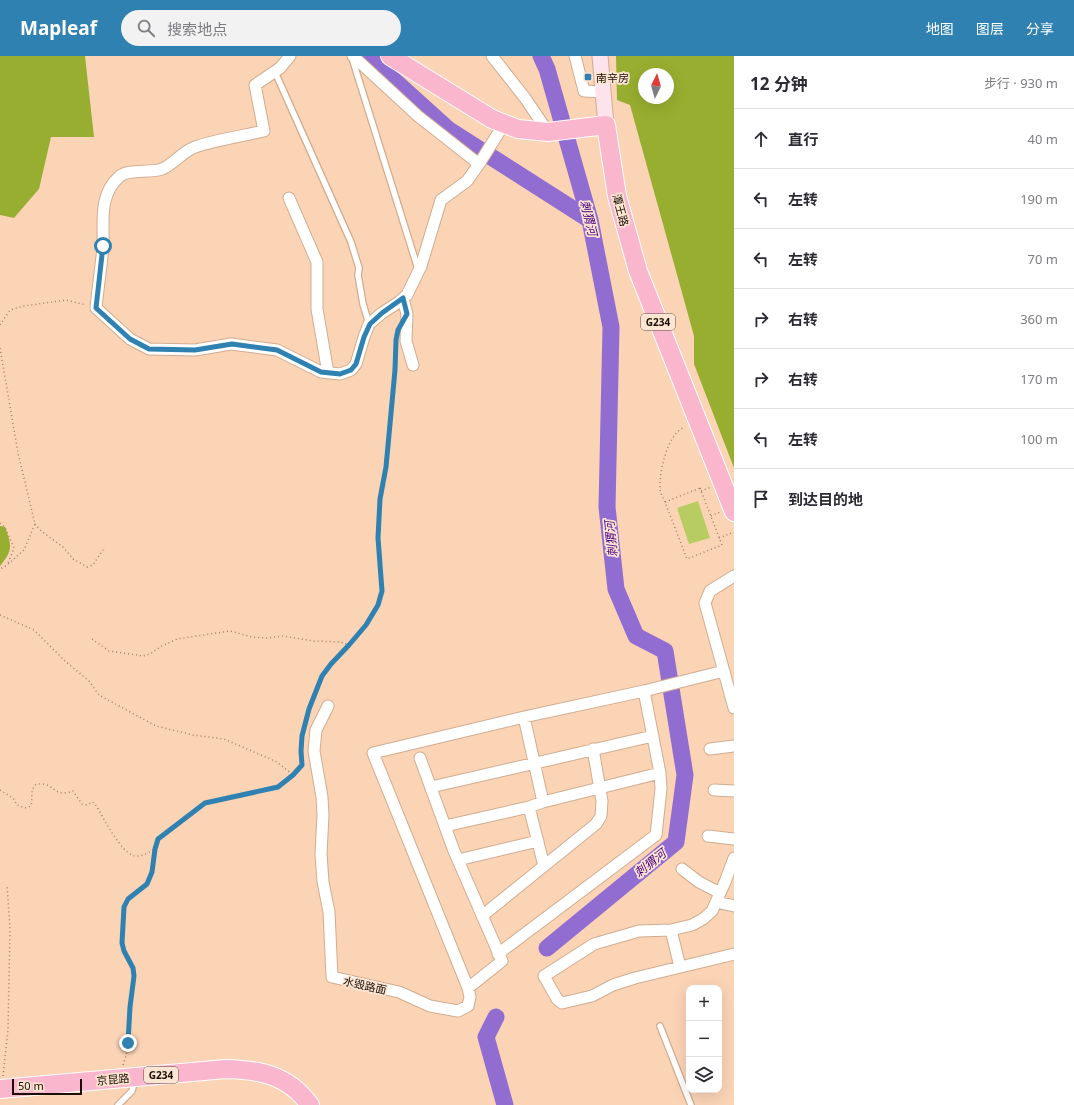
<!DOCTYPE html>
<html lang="zh">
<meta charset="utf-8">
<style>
body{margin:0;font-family:"Noto Sans","Noto Sans SC",sans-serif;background:#f2f2f3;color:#2b2b33}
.controls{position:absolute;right:12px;bottom:12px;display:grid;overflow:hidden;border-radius:8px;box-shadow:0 4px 16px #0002}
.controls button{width:36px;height:36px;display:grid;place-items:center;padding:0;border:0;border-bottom:1px solid #e1e1e2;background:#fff;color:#2b2b33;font:20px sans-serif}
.compass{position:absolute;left:638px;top:12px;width:36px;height:36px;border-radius:50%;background:#fff;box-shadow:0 4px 16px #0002;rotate:5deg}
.scale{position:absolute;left:12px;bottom:10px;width:70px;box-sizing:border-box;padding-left:4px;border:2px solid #1b0e04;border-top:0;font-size:11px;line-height:14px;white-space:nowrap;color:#1b0e04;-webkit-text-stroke:3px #fde5d3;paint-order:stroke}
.stop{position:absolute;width:12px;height:12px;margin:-9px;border:3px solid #2f81b1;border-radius:50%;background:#fff}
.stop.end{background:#2f81b1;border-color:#fff;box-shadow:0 1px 4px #0008}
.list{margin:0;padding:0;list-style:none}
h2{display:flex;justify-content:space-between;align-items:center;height:52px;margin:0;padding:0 16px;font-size:17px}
h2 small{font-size:13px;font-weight:400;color:#7c7c81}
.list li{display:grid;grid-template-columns:26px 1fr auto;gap:12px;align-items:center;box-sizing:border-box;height:60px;padding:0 16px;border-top:1px solid #e1e1e2}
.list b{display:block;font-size:15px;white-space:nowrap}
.list em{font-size:13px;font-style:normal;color:#7c7c81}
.icon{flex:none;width:22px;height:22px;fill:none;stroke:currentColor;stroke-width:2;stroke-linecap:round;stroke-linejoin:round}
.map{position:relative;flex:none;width:734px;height:1049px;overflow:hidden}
header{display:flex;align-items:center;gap:24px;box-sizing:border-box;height:56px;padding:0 20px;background:#2f81b1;color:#fff}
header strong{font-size:19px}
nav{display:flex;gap:22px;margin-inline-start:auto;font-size:14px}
.search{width:280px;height:36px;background:#f2f2f3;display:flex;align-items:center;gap:10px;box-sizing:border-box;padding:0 14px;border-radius:22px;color:#7c7c81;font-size:15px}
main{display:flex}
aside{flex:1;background:#fff}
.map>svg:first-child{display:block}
.green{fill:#b7cd62}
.forest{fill:#98ae30;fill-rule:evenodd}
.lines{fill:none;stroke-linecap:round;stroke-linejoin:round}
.river{stroke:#926dd1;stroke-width:17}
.service-casing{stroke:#d1ac8f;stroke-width:8}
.minor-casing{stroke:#d1ac8f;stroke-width:13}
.secondary-casing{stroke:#d1ac8f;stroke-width:17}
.trunk-casing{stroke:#fff;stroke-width:20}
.path{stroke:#9c806b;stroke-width:1.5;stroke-dasharray:1 3;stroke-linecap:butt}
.service{stroke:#fff;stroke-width:5.5}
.minor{stroke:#fff;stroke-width:11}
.secondary{stroke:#fde4ec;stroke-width:15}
.trunk{stroke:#fab6cc;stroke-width:18}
.route{stroke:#2f81b1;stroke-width:5}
.poi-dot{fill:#2f81b1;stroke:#fde5d3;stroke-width:1.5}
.labels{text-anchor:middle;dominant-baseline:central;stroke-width:3.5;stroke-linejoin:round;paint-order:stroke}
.shield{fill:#fde5d3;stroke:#5f4e42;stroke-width:1}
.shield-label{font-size:10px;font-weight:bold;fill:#1b0e04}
.poi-label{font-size:11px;fill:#1b0e04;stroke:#fde5d3;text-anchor:start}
.street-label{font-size:11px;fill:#1b0e04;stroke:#fde5d3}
.water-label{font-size:12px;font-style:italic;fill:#460081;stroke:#fde5d3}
</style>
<header>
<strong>Mapleaf</strong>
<div class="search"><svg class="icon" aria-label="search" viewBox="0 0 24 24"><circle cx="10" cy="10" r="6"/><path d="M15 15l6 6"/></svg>搜索地点</div>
<nav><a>地图</a><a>图层</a><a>分享</a></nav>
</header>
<main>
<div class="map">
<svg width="734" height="1049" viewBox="0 0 734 1049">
<rect width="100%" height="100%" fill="#fbd4b6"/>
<path class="green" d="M698 445 710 482 689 488 677 452Z"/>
<path class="forest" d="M0 0H85L94 81H51L39 133 14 162 0 159Z
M616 0H734V412L694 308V280L630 49 617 44ZM644 18H668V42H644Z
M0 470 5 471C12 490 13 494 0 510Z"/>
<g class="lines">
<path class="river" d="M367 0 449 74 590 164
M541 0 547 13 590 164 611 271 607 451 616 533 636 580 665 595 685 719 676 786 547 892
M496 961 486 981 505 1049"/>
<defs>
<path id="service" d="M352 2 418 213
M275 16 351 186 359 212 358 219 363 248 369 268
M660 970 691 1049
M118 1049 132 1035 135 1023"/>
<path id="minor" d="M290 0 280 12 255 29 264 75C242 80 215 84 195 91 183 95 174 108 162 113 151 117 128 113 120 120 98 139 104 165 103 191 101 211 98 232 96 252L130 283 149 293 195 294 231 288 277 294 321 316 340 318 351 314 356 308 364 281 369 268 382 257 399 246 407 239 421 210 441 144 467 125 479 108 418 60 353 0
M492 0 525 42 548 76
M575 0 584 35 603 36
M479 108 504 68
M289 142 317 206V253L328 317
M403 243 407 258 406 285 413 309
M734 520 710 535 705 547 734 652
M328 650 316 674 314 695 322 741 323 759 321 798 323 826 329 856 332 921 399 936 430 950 458 955 468 950 470 941 468 932 373 697 524 661 644 635 724 615
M524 661 543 746 529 751 544 810
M710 693 734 690
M420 702 454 795 502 905 468 932
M431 731 653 680
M714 734 734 735
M543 746 660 717
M445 770 529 751
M708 780 734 783
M734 802 725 826 712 855 703 863 692 869 671 874 639 875 594 888 544 920 557 943 562 947 592 940 613 929 635 922 734 898
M458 804 538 785
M682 813 699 826 720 837
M716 846 734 850
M482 860 596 768 601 760 602 745 593 693
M671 874 680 911
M498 898 656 779 661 733 660 717 644 635"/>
<path id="secondary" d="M600 0 606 69"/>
<path id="trunk" d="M390 0 492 63 518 73 548 76 606 69 617 140 638 215 734 456
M0 1033 226 1013C261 1014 288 1019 310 1049"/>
</defs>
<use href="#service" class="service-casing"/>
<use href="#minor" class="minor-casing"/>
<use href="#secondary" class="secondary-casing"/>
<use href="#trunk" class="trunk-casing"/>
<path class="path" d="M0 269 10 254 24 250 66 244 86 249
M0 292 18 397 35 468 24 494 7 509 0 513
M700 432 722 489 687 503 665 446Z
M701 435 711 431
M665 446C663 442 661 438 660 434 659 417 667 377 685 371
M711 460 720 456
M0 467 5 471 14 492 8 507
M35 468 41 475 63 491 73 503 87 511 93 509 105 491
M719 482 734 476
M0 559 34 574 65 605 89 625 99 639 156 670 193 679 224 683 277 706 293 719
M92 583 109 595 143 600 150 598 162 590 177 583 230 575 252 581 267 582 283 580 314 585 341 586 349 589
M0 734 13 742 17 749 25 752 31 750C33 742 30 736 35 729 51 724 52 737 63 737 66 737 70 736 73 735L82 748 87 749 92 746 95 748C103 760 120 797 135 800 142 801 149 796 155 793
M123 1009 126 1000 128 987 129 951 134 920 133 912 124 895 122 887 124 851 129 843 147 828 152 816 155 793 158 783 205 747 278 731 293 719 302 709C302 700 301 691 302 682 305 661 318 622 332 607 347 589 370 570 378 548 385 528 380 505 378 485 378 477 378 468 379 461 380 443 384 427 386 410 390 370 395 330 396 289
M3 1020 8 974 10 873 7 829"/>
<use href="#service" class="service"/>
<use href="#minor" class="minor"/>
<use href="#secondary" class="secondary"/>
<use href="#trunk" class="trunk"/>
</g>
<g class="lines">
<path class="route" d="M103 190 96 252 130 283 149 293 195 294 232 288 277 294 321 316 340 318 351 314 356 308 364 281 370 268 382 257 403 242 407 258 398 274 396 284 395 314 386 411 380 443 378 482 382 535 378 549 366 569 349 589 331 608 322 620 309 653 302 680 301 695 302 709 293 719 278 731 205 747 158 783 155 793 152 816 147 828 128 843 124 851 122 887 124 895 133 912 134 920 130 951 128 987"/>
</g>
<rect class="poi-dot" x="584" y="17" width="8" height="8" rx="2"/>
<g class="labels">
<g class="shield">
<rect x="641" y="258" width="34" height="16" rx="3"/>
<rect x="144" y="1011" width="34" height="16" rx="3"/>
</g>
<g class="shield-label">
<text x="658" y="266">G234</text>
<text x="161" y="1019">G234</text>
</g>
<g class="poi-label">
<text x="596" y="21">南辛房</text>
</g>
<g class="street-label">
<text transform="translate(621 154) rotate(75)">潭王路</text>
<text transform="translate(365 929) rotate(13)">水毁路面</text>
<text transform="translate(113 1023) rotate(-5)">京昆路</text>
</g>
<g class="water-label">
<text transform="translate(589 162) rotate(76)">刺猬河</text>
<text transform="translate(611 483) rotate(-96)">刺猬河</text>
<text transform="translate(650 807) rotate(-39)">刺猬河</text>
</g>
</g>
</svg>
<div class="controls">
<button>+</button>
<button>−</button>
<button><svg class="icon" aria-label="layers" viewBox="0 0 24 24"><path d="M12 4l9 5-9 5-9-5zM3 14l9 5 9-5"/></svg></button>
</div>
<svg class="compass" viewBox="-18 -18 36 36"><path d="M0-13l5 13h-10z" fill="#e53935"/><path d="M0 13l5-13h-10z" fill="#7c7c81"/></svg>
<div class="scale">50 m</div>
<div class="stop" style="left:103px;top:190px"></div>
<div class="stop end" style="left:128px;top:987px"></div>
</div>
<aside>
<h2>12 分钟<small>步行 · 930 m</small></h2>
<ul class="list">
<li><svg class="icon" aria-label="ahead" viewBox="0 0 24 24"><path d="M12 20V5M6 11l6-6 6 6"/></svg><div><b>直行</b></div><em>40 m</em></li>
<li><svg class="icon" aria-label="left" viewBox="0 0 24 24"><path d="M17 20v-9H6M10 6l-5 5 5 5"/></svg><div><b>左转</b></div><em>190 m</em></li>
<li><svg class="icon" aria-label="left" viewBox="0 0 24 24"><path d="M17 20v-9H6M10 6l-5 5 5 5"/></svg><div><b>左转</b></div><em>70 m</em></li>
<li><svg class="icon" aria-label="right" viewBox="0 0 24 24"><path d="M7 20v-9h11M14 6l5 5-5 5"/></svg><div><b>右转</b></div><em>360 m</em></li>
<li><svg class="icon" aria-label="right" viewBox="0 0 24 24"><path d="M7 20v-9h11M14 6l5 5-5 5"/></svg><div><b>右转</b></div><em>170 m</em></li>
<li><svg class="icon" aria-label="left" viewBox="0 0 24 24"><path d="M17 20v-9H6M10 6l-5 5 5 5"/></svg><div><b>左转</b></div><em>100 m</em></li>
<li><svg class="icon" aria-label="arrive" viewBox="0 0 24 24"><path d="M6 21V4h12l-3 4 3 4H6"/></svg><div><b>到达目的地</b></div></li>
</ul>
</aside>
</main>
